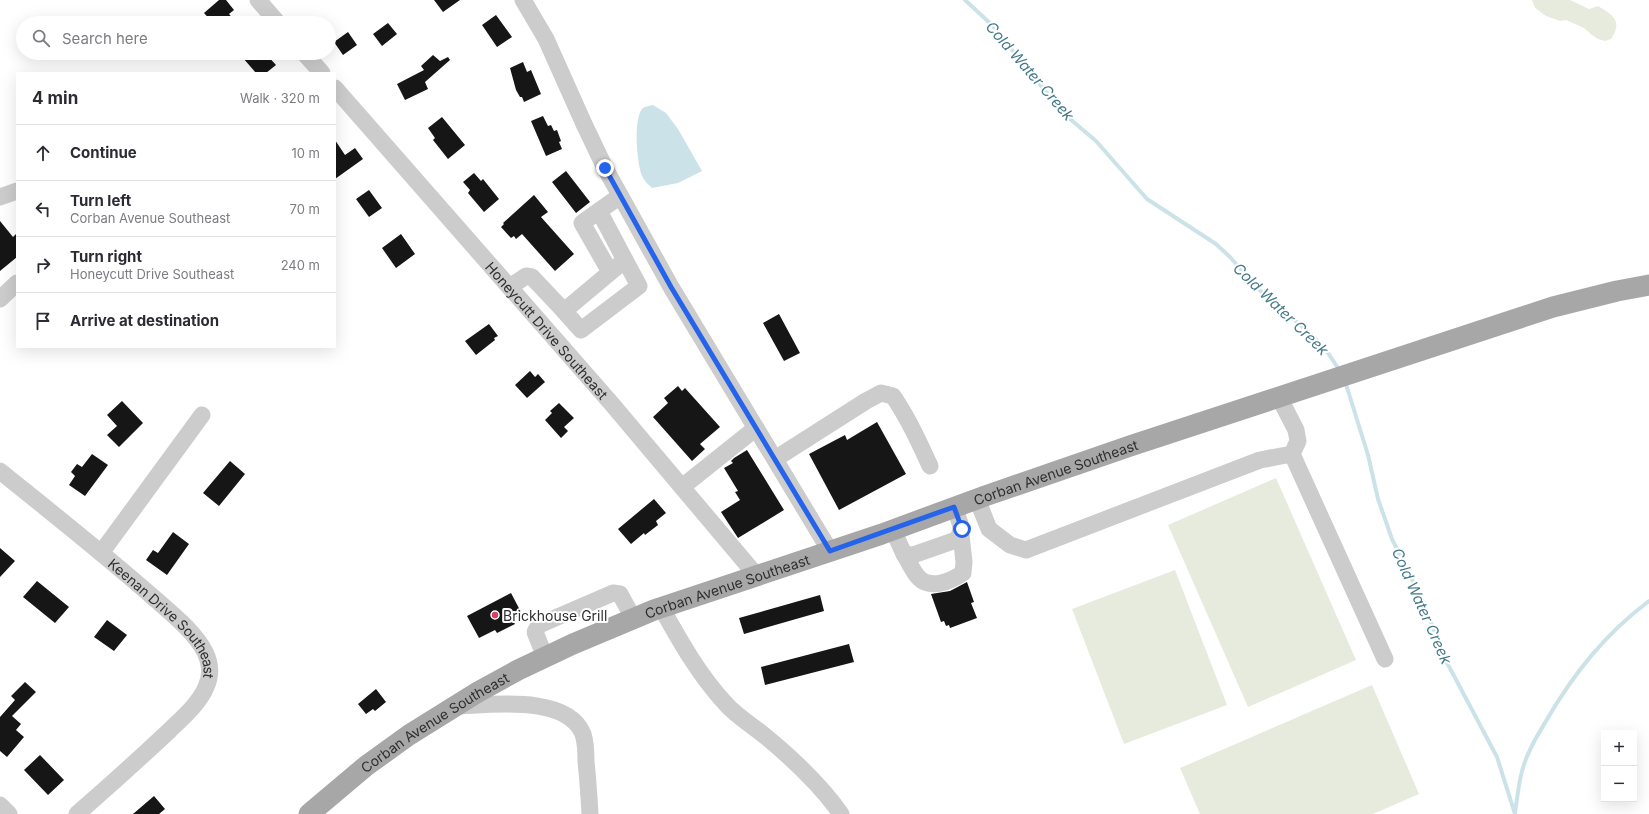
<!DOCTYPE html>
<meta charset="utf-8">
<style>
body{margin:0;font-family:Inter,sans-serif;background:#f7f7f7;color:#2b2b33}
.controls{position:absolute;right:12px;bottom:12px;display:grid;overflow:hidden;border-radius:0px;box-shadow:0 4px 16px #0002}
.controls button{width:36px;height:36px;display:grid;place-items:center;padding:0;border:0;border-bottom:1px solid #e1e1e2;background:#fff;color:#2b2b33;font:20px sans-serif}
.stop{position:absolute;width:12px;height:12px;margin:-9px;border:3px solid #2563eb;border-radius:50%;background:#fff}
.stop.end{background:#2563eb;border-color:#fff;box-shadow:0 1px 4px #0008}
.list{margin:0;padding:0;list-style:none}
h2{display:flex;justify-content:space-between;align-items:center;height:52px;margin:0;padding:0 16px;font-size:17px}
h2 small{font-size:13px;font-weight:400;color:#7c7c81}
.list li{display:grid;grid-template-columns:26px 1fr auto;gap:12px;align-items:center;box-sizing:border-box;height:56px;padding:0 16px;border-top:1px solid #e1e1e2}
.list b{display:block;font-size:15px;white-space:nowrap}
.list p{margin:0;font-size:13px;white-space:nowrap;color:#7c7c81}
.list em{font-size:13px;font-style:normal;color:#7c7c81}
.icon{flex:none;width:22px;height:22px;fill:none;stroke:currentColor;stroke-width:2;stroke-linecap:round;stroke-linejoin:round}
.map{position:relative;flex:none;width:1649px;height:814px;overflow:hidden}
.search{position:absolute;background:#fff;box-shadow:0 4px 16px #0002;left:16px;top:16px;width:320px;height:44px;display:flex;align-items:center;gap:10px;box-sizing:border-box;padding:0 14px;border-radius:22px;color:#7c7c81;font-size:15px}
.panel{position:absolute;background:#fff;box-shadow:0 4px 16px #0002;left:16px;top:72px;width:320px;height:276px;border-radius:0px}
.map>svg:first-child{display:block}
.green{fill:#e7ebde}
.water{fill:#cce2e9}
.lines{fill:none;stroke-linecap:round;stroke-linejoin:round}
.stream{stroke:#cce2e9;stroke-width:4}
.building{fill:#161616}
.minor{stroke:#ccc;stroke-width:17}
.major{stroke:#a7a7a7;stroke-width:21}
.route{stroke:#2563eb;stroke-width:5}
.poi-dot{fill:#d54166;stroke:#fff;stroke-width:1.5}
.labels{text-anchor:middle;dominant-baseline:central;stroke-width:4;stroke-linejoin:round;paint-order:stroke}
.street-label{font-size:14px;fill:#2f2f2f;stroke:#fff}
.poi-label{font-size:14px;fill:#2f2f2f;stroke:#fff;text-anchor:start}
.water-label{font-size:15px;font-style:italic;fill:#447a89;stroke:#fff}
</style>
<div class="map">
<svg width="1649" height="814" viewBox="0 0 1649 814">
<rect width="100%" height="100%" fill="#fff"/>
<path class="green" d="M1532 0H1570L1589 9 1598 6C1613 15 1623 21 1611 39L1605 41 1598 39 1592 35 1584 28 1566 20 1560 21 1546 16 1535 8Z
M1276 478 1356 660 1248 707 1168 525Z
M1175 570 1227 705 1124 744 1072 609Z
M1372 685 1419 794 1373 814H1200L1180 768Z"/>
<path class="water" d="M653 105 666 113 678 129 702 171 678 183 652 188C649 185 644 181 642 176 637 163 633 121 642 109 645 106 649 106 653 105Z"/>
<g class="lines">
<path class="stream" d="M965 0 992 25 1063 113 1096 141 1147 199 1216 244 1230 257 1257 288 1314 337 1328 353 1340 371
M1345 381 1368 455 1378 499 1392 539 1424 604 1444 657 1497 757 1515 814
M1515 813C1518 792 1520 769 1530 750 1534 740 1541 730 1546 721 1574 673 1605 634 1649 601"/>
</g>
<path class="building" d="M219 0H226L234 10 229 14 237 23H213L204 13Z
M434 0H460L443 12Z
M496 15 512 37 497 47 482 25Z
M388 23 397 34 382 46 373 34Z
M348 32 357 45 343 55 334 42Z
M249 53H265L276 65 266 73H256L243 58Z
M433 55 440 61 448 57 450 60 425 82 428 89 405 100 397 84 424 70 421 66Z
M523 62 527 72 531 70 541 94 524 102 522 97H520L516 90 510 68Z
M543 116 548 126 551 125 554 131 557 130 561 141 559 142 562 149 546 156 531 121Z
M442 117 465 145 448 159 433 140 435 138 428 128Z
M335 140 345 155 355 148 363 159 335 179Z
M566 171 590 202 576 213 552 182Z
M474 173 481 181 483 179 499 199 484 212 468 193 470 190 463 182Z
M369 190 382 208 369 217 356 199Z
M534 195 548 212 541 217 574 254 555 271 522 234 516 239 514 236 511 238 501 227 504 224 503 223Z
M0 221 13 237 17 233V257L0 271Z
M401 234 415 254 396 268 382 248Z
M779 314 800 353 784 361 763 323Z
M489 324 498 336 494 338 495 340 476 355 465 341Z
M530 371 535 377 538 374 545 382 527 398 515 385Z
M678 386 682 391 685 388 720 427 700 444 705 449 692 461 653 417 668 403 664 398Z
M122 401 143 423 119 447 107 435 117 426 107 415Z
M559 403 574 418 564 427 568 431 561 438 545 420 552 413 550 411Z
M877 422 906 474 839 510 809 454 845 435 847 440Z
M747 450 784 510 738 538 721 512 740 500 735 492 738 491 724 468 733 463 731 461 734 458Z
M92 454 108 465 85 496 69 485 75 476 71 472 77 464 82 467Z
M230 461 245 474 219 506 203 493Z
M654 499 666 513 656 521 658 525 645 535 644 533 631 544 618 529Z
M173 532 189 544 167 575 146 560 153 550 158 553Z
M0 548 15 561 0 577Z
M37 581 69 607 55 623 23 597Z
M967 582 974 602 971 603 977 618 950 628 949 625 946 626 944 621 941 622 931 594 950 591Z
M511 593 522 614 512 619 515 624 497 633 495 630 479 638 467 616Z
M820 595 824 611 744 634 739 618Z
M107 620 127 635 114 651 94 637Z
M849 644 854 662 765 685 761 667Z
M25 682 36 692 12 716 21 724 16 730 24 737 7 757 0 751V717L15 700 11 696Z
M376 689 386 702 375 711 373 709 366 714 358 704Z
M40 755 64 780 48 795 24 770Z
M154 796 165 809 159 814H133Z"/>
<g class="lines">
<g class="minor">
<path d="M258 0 278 23"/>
<path d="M523 0 546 39 584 124 605 168 671 287 830 551"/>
<path d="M304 53 322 73"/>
<path id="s1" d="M335 88 611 403 756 575"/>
<path d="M0 197 17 191"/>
<path d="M610 272 582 223 620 196"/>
<path d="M510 287 526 276 532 277 564 311 625 260 599 211"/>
<path d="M0 299 17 283"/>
<path d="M564 311 581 330 639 286 625 260"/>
<path d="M1292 454 1385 659"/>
<path d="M775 459 866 401 881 393 893 396C908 418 919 442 930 466"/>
<path id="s2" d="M0 471C52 513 104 554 154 598 172 614 194 631 205 652 211 664 211 676 206 687 199 704 182 718 169 731 139 759 108 787 77 814"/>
<path d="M682 487 756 428"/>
<path d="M977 499 989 529 1010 545 1026 550 1260 460 1292 454 1298 441 1296 430 1279 397"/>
<path d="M893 530 904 554 913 555 956 540C966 530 958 519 954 507"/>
<path d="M101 553 202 415"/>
<path d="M904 554C909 562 913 572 919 578 931 590 951 581 963 573L964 562 961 535"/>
<path d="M661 607C680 641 699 675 725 703 736 716 752 725 765 736 793 759 820 784 841 814"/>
<path d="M545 657 535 632 539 625 613 593 620 594 633 618"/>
<path d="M456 706C490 705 567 694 583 734 586 743 586 753 586 762 588 779 589 797 590 814"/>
<path d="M0 805 9 814"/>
</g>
<path class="major" id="s3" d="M309 814 366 766 409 735 478 692 518 670 573 644 654 610 882 534 985 496 1130 446 1553 307 1617 291 1649 285"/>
</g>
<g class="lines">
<path class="route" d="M605 168 671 287 830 551 954 507 962 529"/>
</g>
<circle class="poi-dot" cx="495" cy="615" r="4"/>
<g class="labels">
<g class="street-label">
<text stroke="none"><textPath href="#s1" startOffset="322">Honeycutt Drive Southeast</textPath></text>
<text stroke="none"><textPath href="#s3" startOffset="828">Corban Avenue Southeast</textPath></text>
<text stroke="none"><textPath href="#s3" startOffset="480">Corban Avenue Southeast</textPath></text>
<text stroke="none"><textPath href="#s2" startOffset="222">Keenan Drive Southeast</textPath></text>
<text stroke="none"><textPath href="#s3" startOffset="156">Corban Avenue Southeast</textPath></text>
</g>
<g class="poi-label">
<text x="503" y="615">Brickhouse Grill</text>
</g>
<g class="water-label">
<text transform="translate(1030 71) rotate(49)">Cold Water Creek</text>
<text transform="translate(1281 309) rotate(44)">Cold Water Creek</text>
<text transform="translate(1422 606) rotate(66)">Cold Water Creek</text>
</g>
</g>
</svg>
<div class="controls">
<button>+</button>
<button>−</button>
</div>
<div class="stop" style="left:962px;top:529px"></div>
<div class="stop end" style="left:605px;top:168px"></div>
<div class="search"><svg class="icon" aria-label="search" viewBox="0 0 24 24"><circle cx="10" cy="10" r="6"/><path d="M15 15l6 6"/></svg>Search here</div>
<section class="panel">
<h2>4 min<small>Walk · 320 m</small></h2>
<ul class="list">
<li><svg class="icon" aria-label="ahead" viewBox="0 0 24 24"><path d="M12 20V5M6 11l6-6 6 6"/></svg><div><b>Continue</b></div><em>10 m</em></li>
<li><svg class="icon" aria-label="left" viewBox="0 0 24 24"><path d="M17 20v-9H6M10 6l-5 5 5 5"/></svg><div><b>Turn left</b><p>Corban Avenue Southeast</p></div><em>70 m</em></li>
<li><svg class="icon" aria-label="right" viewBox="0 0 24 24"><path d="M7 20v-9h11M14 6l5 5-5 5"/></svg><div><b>Turn right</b><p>Honeycutt Drive Southeast</p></div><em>240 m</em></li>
<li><svg class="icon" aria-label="arrive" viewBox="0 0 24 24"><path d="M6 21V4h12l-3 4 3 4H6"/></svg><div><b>Arrive at destination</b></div></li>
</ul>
</section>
</div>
